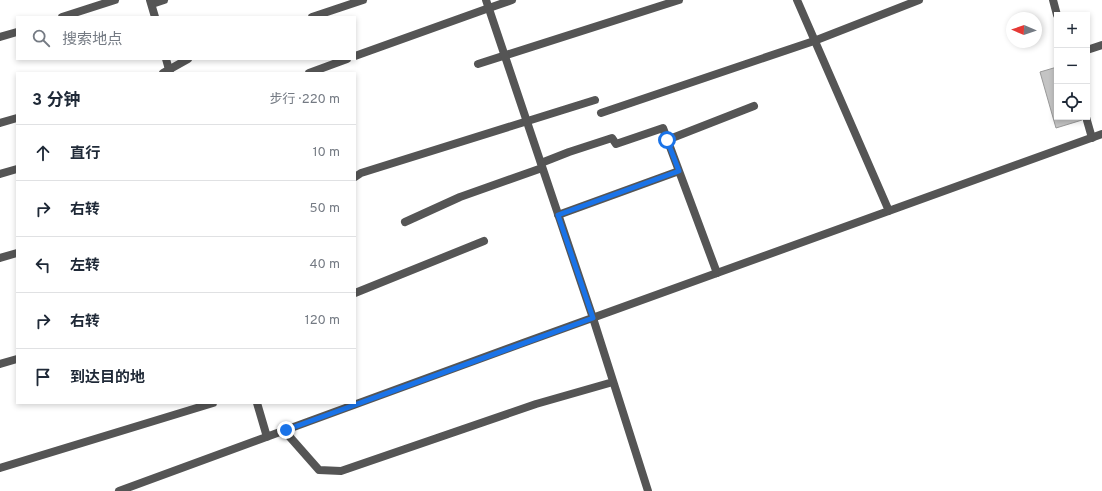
<!DOCTYPE html>
<html lang="zh">
<meta charset="utf-8">
<style>
body{margin:0;font-family:Overpass,"Noto Sans SC",sans-serif;background:#f2f2f3;color:#1f2937}
.controls{position:absolute;right:12px;top:12px;display:grid;overflow:hidden;border-radius:0px;box-shadow:0 2px 6px #0003}
.controls button{width:36px;height:36px;display:grid;place-items:center;padding:0;border:0;border-bottom:1px solid #e0e1e3;background:#fff;color:#1f2937;font:20px sans-serif}
.compass{position:absolute;left:1006px;top:12px;width:36px;height:36px;border-radius:50%;background:#fff;box-shadow:0 2px 6px #0003;rotate:272deg}
.stop{position:absolute;width:12px;height:12px;margin:-9px;border:3px solid #1a73e8;border-radius:50%;background:#fff}
.stop.end{background:#1a73e8;border-color:#fff;box-shadow:0 1px 4px #0008}
.list{margin:0;padding:0;list-style:none}
h2{display:flex;justify-content:space-between;align-items:center;height:52px;margin:0;padding:0 16px;font-size:17px}
h2 small{font-size:13px;font-weight:400;color:#747a83}
.list li{display:grid;grid-template-columns:26px 1fr auto;gap:12px;align-items:center;box-sizing:border-box;height:56px;padding:0 16px;border-top:1px solid #e0e1e3}
.list b{display:block;font-size:15px;white-space:nowrap}
.list em{font-size:13px;font-style:normal;color:#747a83}
.icon{flex:none;width:22px;height:22px;fill:none;stroke:currentColor;stroke-width:2;stroke-linecap:round;stroke-linejoin:round}
.map{position:relative;flex:none;width:1102px;height:491px;overflow:hidden}
.search{position:absolute;background:#fff;box-shadow:0 2px 6px #0003;left:16px;top:16px;width:340px;height:44px;display:flex;align-items:center;gap:10px;box-sizing:border-box;padding:0 14px;border-radius:0px;color:#747a83;font-size:15px}
.panel{position:absolute;background:#fff;box-shadow:0 2px 6px #0003;left:16px;top:72px;width:340px;height:332px;border-radius:0px}
.map>svg:first-child{display:block}
.building{fill:#c4c4c4;stroke:#999}
.lines{fill:none;stroke-linecap:round;stroke-linejoin:round}
.lane{stroke:#555;stroke-width:8}
.street{stroke:#555;stroke-width:8}
.route{stroke:#1a73e8;stroke-width:5}
</style>
<div class="map">
<svg width="1102" height="491" viewBox="0 0 1102 491">
<rect width="100%" height="100%" fill="#fff"/>
<path class="building" d="M1057 67V117H1081L1082 120 1056 128 1040 72Z"/>
<g class="lines">
<path class="lane" d="M1053 0 1057 15
M152 4 164 0
M62 17 115 0
M312 17 363 0
M0 37 17 32
M1087 50 1102 45
M355 56 489 8 512 0
M478 64 679 0
M163 73 188 59
M309 73 347 59
M601 113 814 41 919 0
M1086 117 1092 138
M0 123 17 118
M667 140 754 106
M541 163 569 152 612 138 616 144 663 128 717 273
M0 174 17 169
M355 177 361 173 595 100
M558 215 679 171
M405 222 460 197 542 168
M0 258 17 253
M355 293 484 241
M0 364 17 359
M0 468 213 403"/>
<path class="street" d="M150 0 155 17
M486 0 593 318 648 491
M797 0 889 211
M166 59 170 73
M257 403 267 437
M286 430 289 436 319 470 341 471 536 404 613 382
M119 491 523 343 1102 134"/>
</g>
<g class="lines">
<path class="route" d="M286 430 593 318 558 215 679 171 667 140"/>
</g>
</svg>
<div class="controls">
<button>+</button>
<button>−</button>
<button><svg class="icon" aria-label="locate" viewBox="0 0 24 24"><circle cx="12" cy="12" r="6"/><path d="M12 2v4M12 18v4M2 12h4M18 12h4"/></svg></button>
</div>
<svg class="compass" viewBox="-18 -18 36 36"><path d="M0-13l5 13h-10z" fill="#e53935"/><path d="M0 13l5-13h-10z" fill="#747a83"/></svg>
<div class="stop" style="left:667px;top:140px"></div>
<div class="stop end" style="left:286px;top:430px"></div>
<div class="search"><svg class="icon" aria-label="search" viewBox="0 0 24 24"><circle cx="10" cy="10" r="6"/><path d="M15 15l6 6"/></svg>搜索地点</div>
<section class="panel">
<h2>3 分钟<small>步行 · 220 m</small></h2>
<ul class="list">
<li><svg class="icon" aria-label="ahead" viewBox="0 0 24 24"><path d="M12 20V5M6 11l6-6 6 6"/></svg><div><b>直行</b></div><em>10 m</em></li>
<li><svg class="icon" aria-label="right" viewBox="0 0 24 24"><path d="M7 20v-9h11M14 6l5 5-5 5"/></svg><div><b>右转</b></div><em>50 m</em></li>
<li><svg class="icon" aria-label="left" viewBox="0 0 24 24"><path d="M17 20v-9H6M10 6l-5 5 5 5"/></svg><div><b>左转</b></div><em>40 m</em></li>
<li><svg class="icon" aria-label="right" viewBox="0 0 24 24"><path d="M7 20v-9h11M14 6l5 5-5 5"/></svg><div><b>右转</b></div><em>120 m</em></li>
<li><svg class="icon" aria-label="arrive" viewBox="0 0 24 24"><path d="M6 21V4h12l-3 4 3 4H6"/></svg><div><b>到达目的地</b></div></li>
</ul>
</section>
</div>
